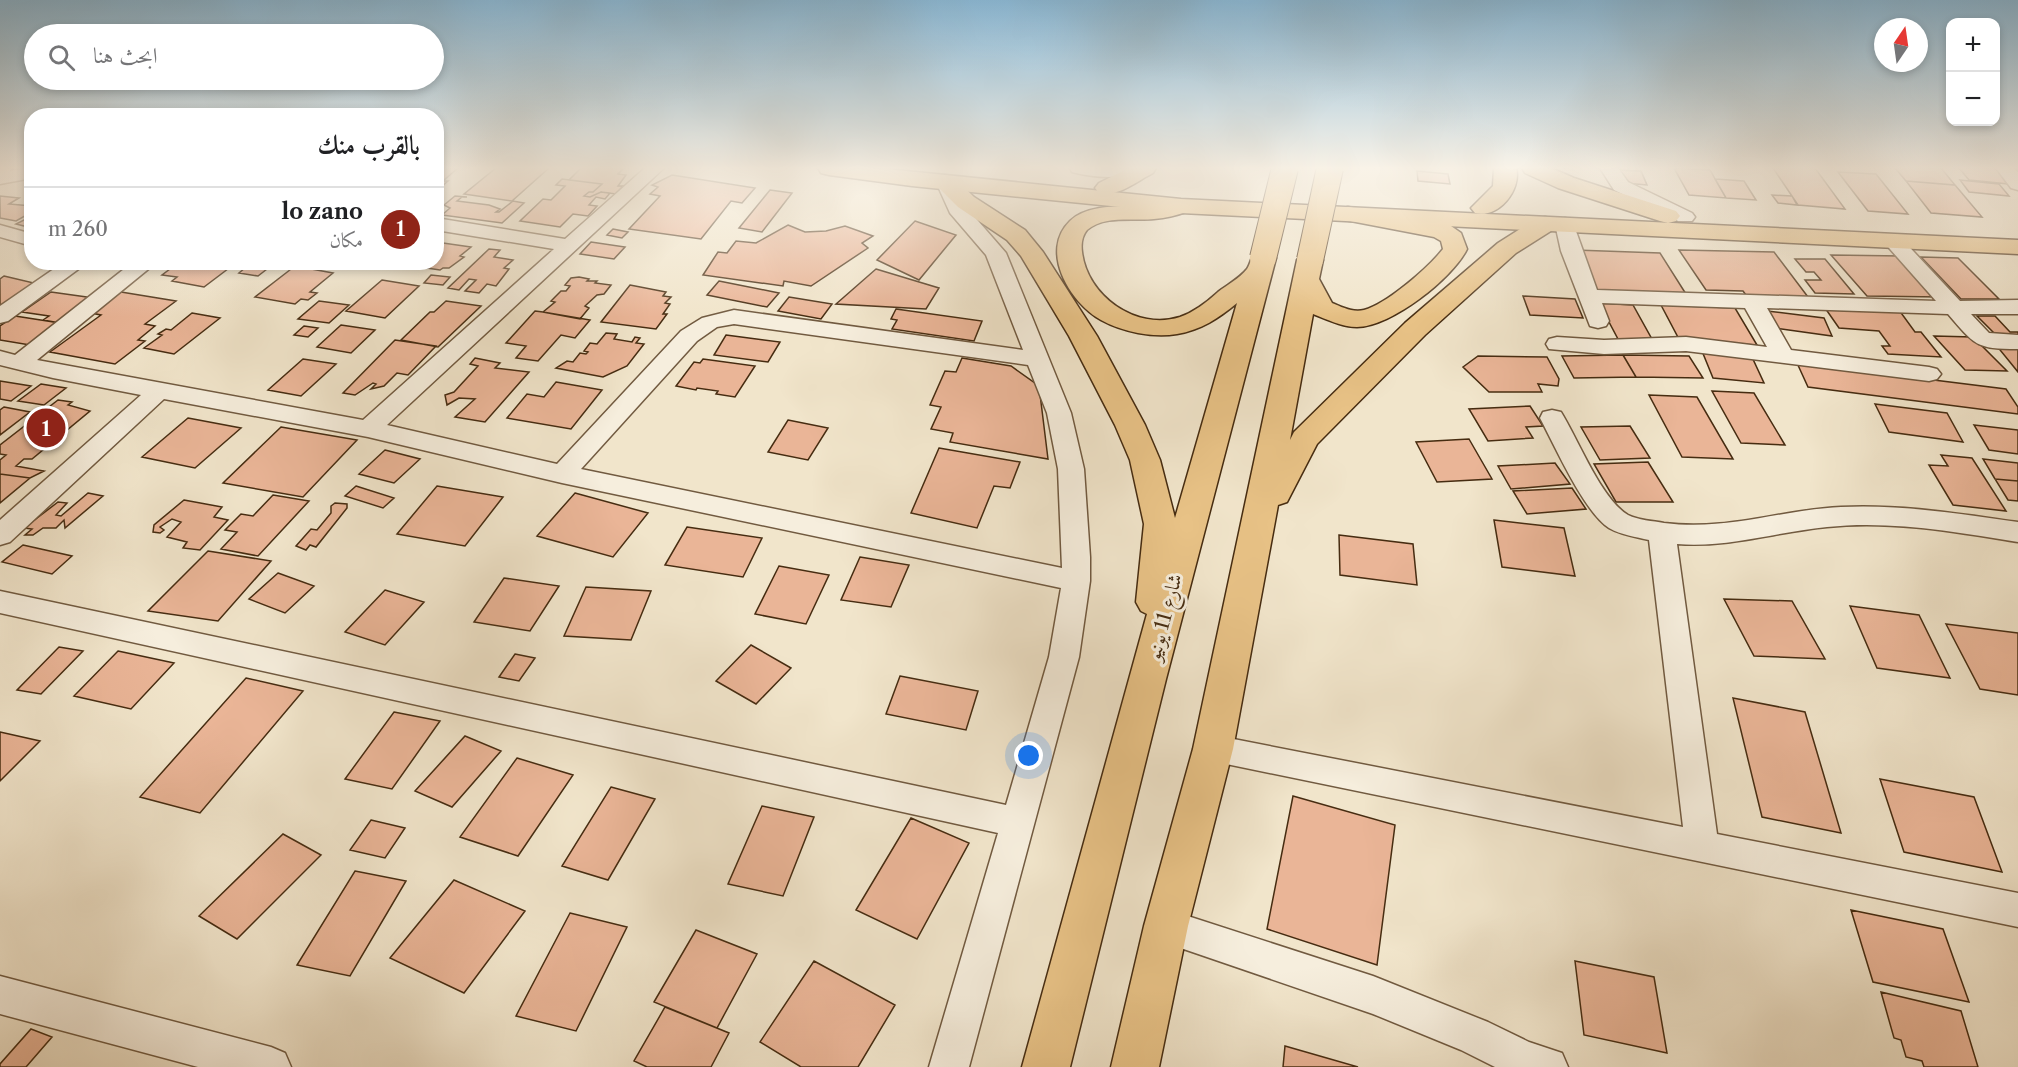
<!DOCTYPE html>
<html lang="ar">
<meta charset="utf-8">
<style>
body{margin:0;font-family:"Libre Caslon Text",Amiri,serif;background:#f6f6f6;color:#202124;direction:rtl}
.controls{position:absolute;right:18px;top:18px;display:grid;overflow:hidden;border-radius:12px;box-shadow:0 3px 9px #0003}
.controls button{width:54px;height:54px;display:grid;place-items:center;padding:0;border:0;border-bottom:2px solid #e0e0e0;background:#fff;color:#202124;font:30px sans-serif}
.compass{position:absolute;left:1874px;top:18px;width:54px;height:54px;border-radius:50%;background:#fff;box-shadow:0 3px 9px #0003;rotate:13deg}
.you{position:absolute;left:1029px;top:756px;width:21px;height:21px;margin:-15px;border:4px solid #fff;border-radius:50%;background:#1a73e8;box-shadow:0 0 0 9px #1a73e833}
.badge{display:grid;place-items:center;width:39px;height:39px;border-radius:50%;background:#8f2418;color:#fff;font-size:20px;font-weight:700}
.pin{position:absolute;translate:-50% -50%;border:3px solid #fff;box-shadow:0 2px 6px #0006}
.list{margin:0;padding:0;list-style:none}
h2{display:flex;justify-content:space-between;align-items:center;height:78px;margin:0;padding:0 24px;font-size:26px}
h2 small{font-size:20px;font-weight:400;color:#757577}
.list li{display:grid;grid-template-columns:39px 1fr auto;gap:18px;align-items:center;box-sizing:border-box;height:84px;padding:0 24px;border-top:2px solid #e0e0e0}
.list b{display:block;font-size:22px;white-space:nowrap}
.list p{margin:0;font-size:20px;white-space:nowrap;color:#757577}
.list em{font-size:20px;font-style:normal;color:#757577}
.icon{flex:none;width:33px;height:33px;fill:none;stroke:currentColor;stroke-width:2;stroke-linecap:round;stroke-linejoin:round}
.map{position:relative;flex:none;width:2018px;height:1067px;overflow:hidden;direction:ltr}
.search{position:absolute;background:#fff;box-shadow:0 3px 9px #0003;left:24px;top:24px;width:420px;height:66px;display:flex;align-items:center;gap:15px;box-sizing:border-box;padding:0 21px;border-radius:33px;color:#757577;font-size:22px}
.panel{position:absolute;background:#fff;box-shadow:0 3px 9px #0003;left:24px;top:108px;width:420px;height:162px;border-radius:24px;direction:rtl}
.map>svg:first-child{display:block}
.building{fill:#eab597;stroke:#462c11;stroke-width:1.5}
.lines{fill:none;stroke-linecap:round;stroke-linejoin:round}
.minor-casing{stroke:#715a40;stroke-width:3}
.secondary-casing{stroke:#462c11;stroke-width:3}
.primary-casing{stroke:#462c11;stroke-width:3}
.trunk-casing{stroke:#462c11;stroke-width:3}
.minor{fill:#f6eedd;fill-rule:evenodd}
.secondary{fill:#f6eedd;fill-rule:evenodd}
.primary{fill:#e8c286;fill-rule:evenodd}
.trunk{fill:#e8c286;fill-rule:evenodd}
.trunk-bridge-casing{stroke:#462c11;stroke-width:28;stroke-linecap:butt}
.trunk-bridge{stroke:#e8c286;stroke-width:26}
.labels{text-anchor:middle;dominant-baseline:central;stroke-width:6;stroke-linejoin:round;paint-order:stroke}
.street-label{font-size:20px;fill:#462c11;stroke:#f6eedd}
</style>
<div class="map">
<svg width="2018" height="1067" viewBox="0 0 2018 1067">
<rect width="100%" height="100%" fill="#f1e5cb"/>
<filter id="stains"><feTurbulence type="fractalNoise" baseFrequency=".00333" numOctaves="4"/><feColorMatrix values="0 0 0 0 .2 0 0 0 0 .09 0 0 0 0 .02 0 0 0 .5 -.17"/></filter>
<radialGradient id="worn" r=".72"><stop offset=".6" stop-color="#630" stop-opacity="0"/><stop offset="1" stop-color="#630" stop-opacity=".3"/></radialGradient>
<path class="building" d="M436 168H458L443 181H448L440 188 436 187Z
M496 168H549L512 201 464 194Z
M581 168H624L618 174 626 175 618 186H623L616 194 601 192 590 197 584 196 589 192H593L602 184 569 180Z
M1674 168 1710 170 1726 198 1689 195Z
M1773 168H1815L1845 209 1798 205Z
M1895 168H1941L1955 185 1906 181Z
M1959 168H1995L2009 184 1969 180Z
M1617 170 1641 171 1647 185 1624 183Z
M1417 171 1448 174 1450 184 1418 181Z
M1838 172 1876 174 1908 214 1868 211Z
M672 175 755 188 742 203 731 201 701 239 629 229 660 196 650 194 658 187 652 185Z
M562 179 602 184 593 192H589L584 196 590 197 601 192 610 193 605 199 596 197 589 205 597 206 588 216 573 214 560 227 520 221 543 199 551 200 565 186 556 185Z
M1715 179 1744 181 1756 200 1726 198Z
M1960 180 1999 184 2009 196 1969 192Z
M1906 181 1955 185 1982 217 1931 213Z
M770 190 792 193 762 232 739 228Z
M1772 195 1792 196 1797 205 1778 203Z
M0 196 19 198 9 204 32 206V212L16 221 0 218Z
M455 196 467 197H462L457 201 489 205 500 209 496 212H499L513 201 524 203 502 223 442 215 450 208 444 205Z
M32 216V228L16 224Z
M915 221 956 235 919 280 877 260Z
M788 225 805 232 826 231 845 226 873 236 862 243 868 248 811 286 784 281 783 286 703 275 718 252 727 253 736 241 756 243Z
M613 229 628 232 622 238 607 235Z
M436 242 471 247 460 256 464 257 449 268H443L440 270 420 267 423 265 417 266 404 264 436 262Z
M591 242 625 247 614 259 580 254Z
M489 249 500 250 494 257 513 260 504 268 509 269 496 286 487 284 479 293 465 291 476 280 469 279 459 290 448 288Z
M1575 250 1660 253 1686 294 1596 291Z
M1679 250 1774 252 1808 297 1746 295 1743 291 1706 290Z
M1831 255 1902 256 1941 297 1867 296Z
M1921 257 1958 258 1999 299H1961Z
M1795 259H1825L1854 294 1815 293 1805 280H1821L1814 272H1806Z
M187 262H237L204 287 172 281 177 277 162 275 174 266 180 267Z
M252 262H276L258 276 239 273Z
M295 266 333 273 310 292 317 293 308 300 301 299 295 304 255 297Z
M876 269 939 288 926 309 836 304Z
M431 275 450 277 443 285 424 283Z
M4 276 38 284 0 308V279Z
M579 277 589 279 587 281H597L595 283 611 285 604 294 597 295 585 306 589 308 580 319 543 312 555 302 551 301 561 291H566L570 286 565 285 571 278Z
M382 280 419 286 385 318 346 311Z
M719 281 779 293 767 307 707 295Z
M630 285 666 292 663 296 671 297 665 303 670 304 663 314H667L656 329 601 322Z
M51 292 94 298 60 323 43 320 49 316 22 312Z
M121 292 176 301 145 324 155 326 138 340 145 341 115 364 50 352 101 315 91 313Z
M1523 296 1575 299 1583 318 1530 315Z
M789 297 832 304 821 319 778 311Z
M319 301 349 305 329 323 298 319Z
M446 301 481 306 438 347 401 340 430 312H434Z
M1599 303 1633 305 1653 341 1618 339Z
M1661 305 1735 308 1757 345 1680 341Z
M1823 305 1899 310 1915 332H1921L1941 357 1888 354 1882 346H1890L1879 331 1839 328Z
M896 309 982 321 974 341 892 329 897 320 891 319Z
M535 311 543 312 590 320 575 338 561 335 538 361 516 358 526 346 506 343Z
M1767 311 1824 318 1832 336 1774 328Z
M192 313 220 318 174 354 144 348 162 335 158 334 166 329 171 330Z
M15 316 60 323 30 345 0 340V326Z
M1977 316H1995L2010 332H2018V339L1999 338Z
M341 325 375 330 351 353 317 347Z
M304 326 318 328 308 337 294 335Z
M606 333 617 334 614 339 632 342 635 337 640 338 636 343 644 344 627 366 603 377 556 368 567 361 573 362 580 353 586 354 588 352 584 351 590 343 597 344Z
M726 335 780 342 768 362 714 355Z
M1934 336 1973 337 2007 371 1965 370Z
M395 340 436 346 408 375 397 373 384 386 371 389 376 384 373 383 355 395 343 393Z
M1996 345 2018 347V372Z
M1702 351 1751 355 1764 383 1713 378Z
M1623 355 1689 356 1703 378 1636 377Z
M1623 355 1636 377 1574 378 1562 356Z
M1478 356 1547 357 1559 379 1558 386 1538 384 1542 392H1489L1463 367Z
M475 358 500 363 495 368 529 372 485 422 455 417 475 399 459 398 447 405 445 395 454 392 478 366 470 364Z
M962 358 1011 366 1039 386 1048 459 950 442 953 433 931 429 941 407 930 405 945 371 956 372Z
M303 359 336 364 301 396 268 390Z
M703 359 755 366 735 397 716 394 718 391 697 388 696 390 676 386 694 362 700 363Z
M1797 363 2006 389 2018 407V414L1808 387Z
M0 381 31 386 11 401 0 399Z
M556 382 602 390 571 429 507 418 527 394 544 397Z
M41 384 66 388 44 405 18 401Z
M1712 391 1754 393 1785 445 1741 443Z
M1649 395 1697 397 1733 459 1682 457Z
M58 400 72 402 68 405 90 411 32 459H24L16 466 44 471 30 478 0 474V460L6 455 0 454V445Z
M1875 404 1947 413 1963 442 1889 432Z
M1530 406 1543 426 1526 427 1533 438 1488 441 1469 409Z
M4 407 30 412 0 435V410Z
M188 418 241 428 195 468 142 457Z
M788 420 828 428 808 460 768 452Z
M1974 425 2018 430V454L1989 450Z
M1630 426 1650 458 1600 460 1581 427Z
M281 427 357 440 303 497 223 483Z
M1469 439 1492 479 1437 482 1416 442Z
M939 448 1020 462 1010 488 994 486 977 528 911 513Z
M385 450 420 459 394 483 359 474Z
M1941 455 1972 458 2006 511 1953 505 1929 465 1948 466Z
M1983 459 2018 463V481L1995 479Z
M1648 462 1673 502H1616L1594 464Z
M1555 463 1570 484 1511 489 1498 466Z
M0 474 30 478 0 503Z
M1995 479 2018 481V501L2008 500Z
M356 486 394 498 383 508 345 496Z
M437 486 503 497 465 546 397 534Z
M1572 488 1586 509 1527 514 1513 491Z
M88 493 103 496 65 528 64 520 56 528H43L33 535H25L32 529 24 528 58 502 67 503 56 515 61 516Z
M575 493 648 513 613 557 537 536Z
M273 495 309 501 258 556 221 549 237 532 225 530 241 514 253 516Z
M184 500 222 507 214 517 228 520 200 550 183 548 187 542 167 537 181 522 172 519 160 527 164 530 160 533 153 532 154 525Z
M335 503 347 504V508L316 547 310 545 306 550 296 546 311 529 317 530 331 513V506Z
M1494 520 1564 528 1575 576 1502 567Z
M687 527 762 538 743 577 665 565Z
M1339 535 1413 544 1417 585 1340 575Z
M23 545 72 556 52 574 2 562Z
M208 551 271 561 218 621 148 611Z
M860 557 909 565 891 607 841 600Z
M779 566 829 575 806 624 755 614Z
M278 573 314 586 285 613 249 599Z
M504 578 559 586 530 631 474 622Z
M586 587 651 591 631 640 564 636Z
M385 590 424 602 385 645 345 632Z
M1724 599 1792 601 1825 659 1754 656Z
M1850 606 1919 615 1950 678 1877 668Z
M1946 624 2018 633V695L1980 689Z
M751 645 791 668 756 704 716 681Z
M59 647 83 651 41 694 17 690Z
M118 651 174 663 131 709 74 696Z
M515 654 535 658 519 681 499 677Z
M900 676 978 691 966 730 886 714Z
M246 678 303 691 200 813 140 797Z
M1733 698 1805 712 1841 833 1762 817Z
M394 712 440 721 392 789 345 779Z
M0 732 40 741 0 781Z
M465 736 501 751 452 807 415 791Z
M517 758 573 775 518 856 460 837Z
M1880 779 1974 797 2002 872 1904 852Z
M611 787 655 799 608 880 562 866Z
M1293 796 1395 825 1377 965 1267 929Z
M762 806 814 817 783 896 728 884Z
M911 818 969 843 917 939 856 910Z
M371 820 405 828 385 858 350 850Z
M283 834 321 855 237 939 199 916Z
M355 871 406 881 350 976 297 965Z
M454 880 525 911 464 993 390 958Z
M1851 910 1943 929 1969 1002 1873 982Z
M570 913 627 927 576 1031 516 1016Z
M696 930 757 954 717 1028 654 1002Z
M814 961 895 1005 858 1067H801L760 1042Z
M1575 961 1654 977 1667 1053 1584 1035Z
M1881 992 1961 1011 1978 1067H1924L1922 1061 1906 1057 1901 1040 1894 1038Z
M665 1007 729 1033 711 1067H647L634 1061Z
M31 1029 52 1037 26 1067H0V1064Z
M1285 1046 1358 1067H1283Z"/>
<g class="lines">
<defs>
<path id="minor" d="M32 168V178L0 184V172Z
M645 168H664L387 425 557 464 681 331 702 318 734 310 1023 350 986 255 950 213 936 182 938 178H952L966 207 1006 253 1071 413 1084 469 1090 557V581L1079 657 969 1067H929L998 833 0 613V591L1006 805 1049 657 1061 588 562 483 368 437 164 399 10 542 0 545V520L141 395 53 378 0 365V351L15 355 133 262H157L37 360 363 420 554 249 436 230V218L565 239ZM734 324 1028 365 1047 413 1058 469 1062 568 581 469 697 341 717 327Z
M1070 168H1126L1128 171 1126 175C1110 179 1088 176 1072 172Z
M1600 168H1618L1628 182 1692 213 1695 217 1692 221H1678L1614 190Z
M1996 168H2014L2018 172V190L2011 188Z
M1565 218 1572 220 1597 290 1936 301 1882 240 1885 236H1899L1960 301 2018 300V314H1971L1989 333 2018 335V349C1975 349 1975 345 1948 314L1767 308 1791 350 1929 367 1937 369 1941 374 1937 379 1929 381 1686 351 1604 354 1549 349 1546 344 1549 339 1557 337 1604 340 1686 337 1767 347 1745 308 1602 303 1609 321 1606 326 1598 328 1590 326 1561 251 1555 224 1558 220Z
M0 225 32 234V246L0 237Z
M64 262H88L8 321 0 323V306Z
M1552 410 1561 412C1578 439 1601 499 1628 515 1638 520 1653 521 1664 523 1728 531 1779 510 1841 507 1900 504 1960 514 2018 522V542C1956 532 1890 520 1827 527 1776 532 1729 548 1677 544L1717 834 2018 893V927L1202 759 1197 749 1202 739 1213 735 1683 827 1649 540C1636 537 1621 535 1609 528 1584 512 1555 446 1540 418L1543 412Z
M1166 909 1373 976 1488 1022 1529 1042 1562 1053 1568 1067H1495L1461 1050 1373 1014 1166 943 1153 938 1148 926 1153 914Z
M0 976 271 1047 285 1053 291 1067H198L0 1014Z"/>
<path id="secondary" d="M0 168H12L9 173 0 175Z"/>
<path id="primary" d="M818 168H877L1181 199 2018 240V254L1181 213 912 186 829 175 821 173Z"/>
<path id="trunk" d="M1129 168H1156L1153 173C1137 181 1117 198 1099 193L1095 188 1099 183Z
M1494 168H1516C1522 190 1498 219 1475 213L1471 208 1493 186Z
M1522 168H1551L1574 178 1676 211 1680 216 1676 221 1668 223 1660 221 1558 188 1525 173Z
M945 175 953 177 974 197 1025 230 1043 252 1097 336 1145 425 1160 460 1175 518 1237 303C1219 318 1201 330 1177 334 1153 338 1123 332 1101 320 1070 303 1039 251 1070 221 1084 207 1112 206 1131 206 1147 205 1177 198 1189 201L1193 206 1189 211C1178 215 1166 218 1154 219 1133 221 1104 215 1087 230 1082 236 1081 245 1082 252 1087 296 1136 331 1180 317 1194 312 1207 302 1218 292 1227 285 1240 278 1247 269 1250 265 1251 258 1254 253L1263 250 1272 253 1276 258 1166 679 1070 1067H1022L1147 614 1141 611 1136 602 1144 524 1130 460 1115 425 1069 336 1021 256 1007 240 958 207 933 182 937 177Z
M1348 207 1451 226 1461 233 1467 249C1453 278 1391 327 1357 327 1342 327 1326 319 1313 314L1290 440 1294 432 1405 323 1498 243 1536 219 1545 217 1554 219 1557 224 1554 229 1516 253 1425 335 1317 444 1287 502 1278 505 1233 749 1188 926 1159 1067H1111L1144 926 1193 749 1297 260 1301 255 1310 252 1319 255 1323 260 1319 279 1332 303C1342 307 1353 313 1364 310 1387 304 1429 267 1443 249L1441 241 1434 237 1340 219 1336 214 1340 209Z"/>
</defs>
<use href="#minor" class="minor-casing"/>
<use href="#secondary" class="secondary-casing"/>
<use href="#primary" class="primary-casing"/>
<use href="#trunk" class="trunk-casing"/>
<use href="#minor" class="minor"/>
<use href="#secondary" class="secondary"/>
<use href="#primary" class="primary"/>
<use href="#trunk" class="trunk"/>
<defs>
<path id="trunk-bridge" d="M1263 258 1285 168
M1310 260 1330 168"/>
</defs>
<use href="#trunk-bridge" class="trunk-bridge-casing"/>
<use href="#trunk-bridge" class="trunk-bridge"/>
</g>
<linearGradient id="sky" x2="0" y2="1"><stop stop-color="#89b8d6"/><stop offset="0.53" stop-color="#f9f3e8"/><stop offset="1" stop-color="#f9f3e8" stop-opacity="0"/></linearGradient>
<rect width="2018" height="317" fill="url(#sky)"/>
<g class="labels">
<g class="street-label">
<text transform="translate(1164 617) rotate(-75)">شارع 11 يونيو</text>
</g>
</g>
<rect width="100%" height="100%" filter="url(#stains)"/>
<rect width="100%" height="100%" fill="url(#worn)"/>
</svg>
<div class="controls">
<button>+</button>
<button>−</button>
</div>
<svg class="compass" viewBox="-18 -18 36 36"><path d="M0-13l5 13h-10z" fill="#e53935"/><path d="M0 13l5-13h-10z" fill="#757577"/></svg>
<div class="you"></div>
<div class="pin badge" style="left:46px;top:428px">1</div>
<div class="search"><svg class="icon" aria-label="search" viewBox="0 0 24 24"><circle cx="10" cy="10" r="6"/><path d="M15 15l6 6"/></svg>ابحث هنا</div>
<section class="panel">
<h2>بالقرب منك<small></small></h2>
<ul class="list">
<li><span class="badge">1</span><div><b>lo zano</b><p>مكان</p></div><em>260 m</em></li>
</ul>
</section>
</div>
